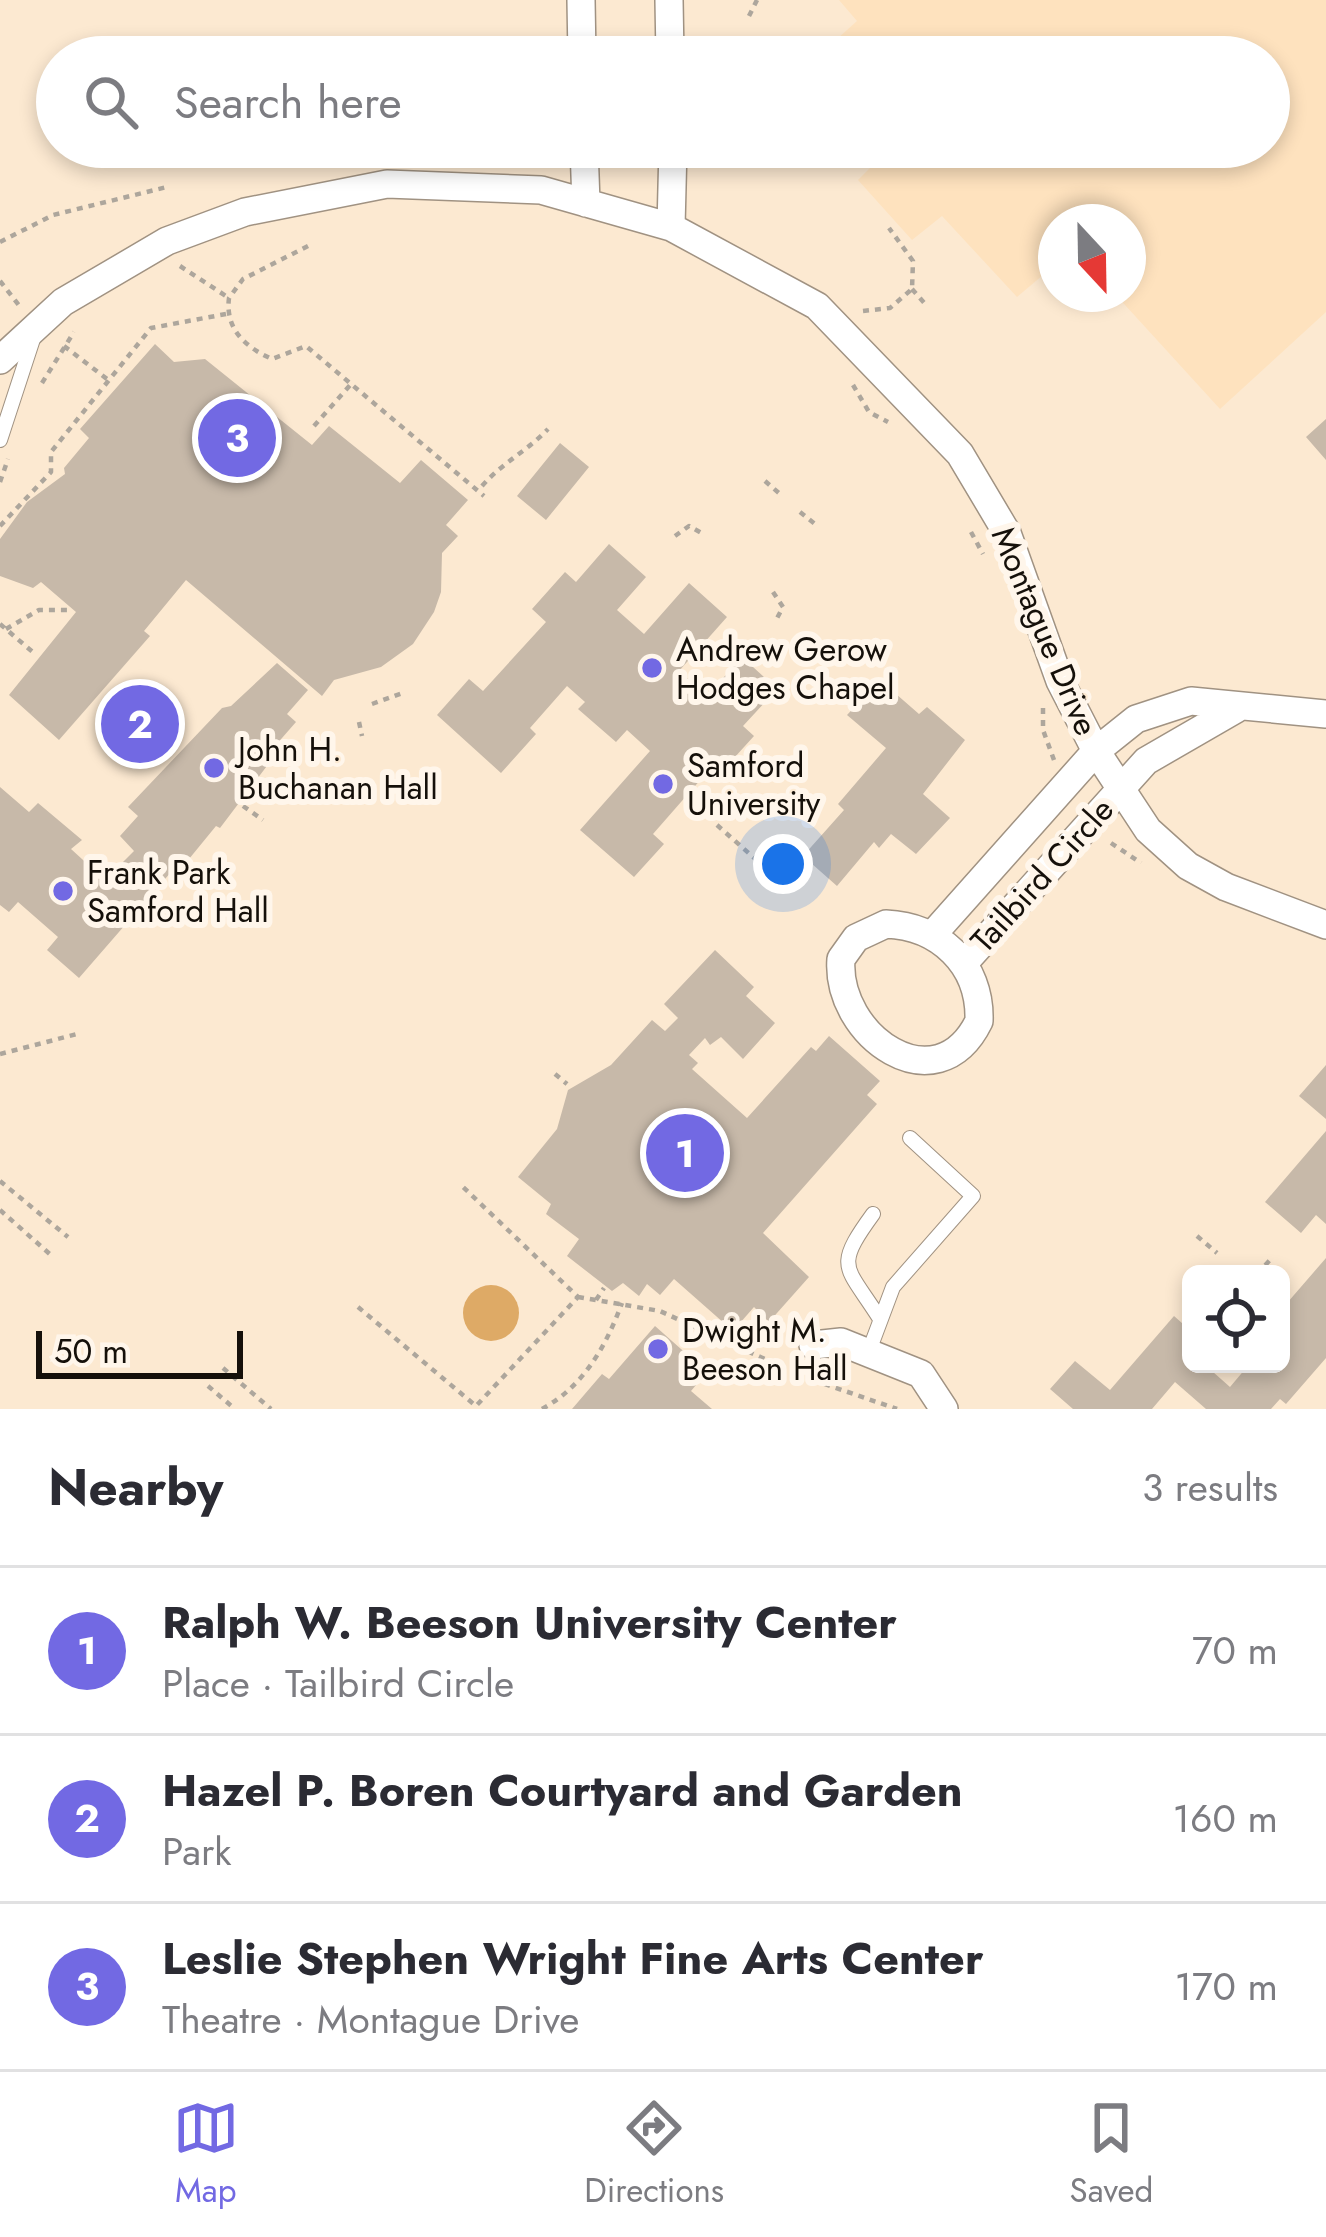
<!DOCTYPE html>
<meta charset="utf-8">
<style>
body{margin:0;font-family:Jost,sans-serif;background:#f7f7f7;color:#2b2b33}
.controls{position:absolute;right:36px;bottom:36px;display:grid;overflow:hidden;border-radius:18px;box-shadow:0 6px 18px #0003}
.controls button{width:108px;height:108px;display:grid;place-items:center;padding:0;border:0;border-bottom:3px solid #e1e1e2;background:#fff;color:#2b2b33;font:60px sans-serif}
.compass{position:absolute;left:1038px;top:204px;width:108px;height:108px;border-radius:50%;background:#fff;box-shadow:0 6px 18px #0003;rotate:158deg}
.scale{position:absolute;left:36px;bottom:30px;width:207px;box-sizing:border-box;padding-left:12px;border:6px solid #15100a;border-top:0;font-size:33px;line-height:42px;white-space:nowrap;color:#15100a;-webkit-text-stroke:9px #fff6eb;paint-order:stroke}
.you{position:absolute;left:783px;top:864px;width:42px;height:42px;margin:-30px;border:9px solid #fff;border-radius:50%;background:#1a73e8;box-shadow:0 0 0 18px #1a73e833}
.badge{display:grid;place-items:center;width:78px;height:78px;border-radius:50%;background:#7269e3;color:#fff;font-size:39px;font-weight:700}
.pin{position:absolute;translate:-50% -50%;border:6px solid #fff;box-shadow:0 3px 12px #0006}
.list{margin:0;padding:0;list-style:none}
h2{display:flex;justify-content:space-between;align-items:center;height:156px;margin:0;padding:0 48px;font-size:51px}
h2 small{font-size:39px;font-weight:400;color:#7c7c81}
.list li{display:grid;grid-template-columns:78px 1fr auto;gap:36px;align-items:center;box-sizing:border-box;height:168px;padding:0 48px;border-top:3px solid #e1e1e2}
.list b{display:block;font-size:45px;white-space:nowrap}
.list p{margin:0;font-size:39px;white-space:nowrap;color:#7c7c81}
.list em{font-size:39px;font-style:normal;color:#7c7c81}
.icon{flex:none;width:66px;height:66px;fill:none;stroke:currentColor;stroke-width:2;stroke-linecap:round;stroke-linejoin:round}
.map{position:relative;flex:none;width:1326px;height:1409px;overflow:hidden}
.search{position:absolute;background:#fff;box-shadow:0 6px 18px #0003;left:36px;right:36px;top:36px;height:132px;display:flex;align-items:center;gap:30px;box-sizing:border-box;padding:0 42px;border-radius:66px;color:#7c7c81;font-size:45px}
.sheet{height:660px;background:#fff}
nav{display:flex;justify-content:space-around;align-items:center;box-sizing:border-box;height:168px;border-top:3px solid #e1e1e2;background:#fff;font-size:33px;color:#7c7c81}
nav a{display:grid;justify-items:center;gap:6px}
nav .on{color:#7269e3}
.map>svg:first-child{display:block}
.built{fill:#fce9d1;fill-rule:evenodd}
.green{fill:#fee2be}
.water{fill:#deaa66}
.building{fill:#c7b9a9}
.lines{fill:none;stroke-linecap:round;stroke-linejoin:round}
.lane-casing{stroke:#a09282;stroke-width:16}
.street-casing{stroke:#a09282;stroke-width:30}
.path{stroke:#ada69c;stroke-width:4.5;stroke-dasharray:6 6;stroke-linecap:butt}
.lane{stroke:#fff;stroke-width:14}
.street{stroke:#fff;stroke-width:27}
.poi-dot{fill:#7269e3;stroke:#fff6eb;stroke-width:4.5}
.labels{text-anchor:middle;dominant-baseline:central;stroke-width:12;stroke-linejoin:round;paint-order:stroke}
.street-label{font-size:33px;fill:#15100a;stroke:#fff6eb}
.poi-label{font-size:33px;fill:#15100a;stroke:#fff6eb;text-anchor:start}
</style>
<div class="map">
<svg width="1326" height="1409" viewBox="0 0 1326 1409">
<rect width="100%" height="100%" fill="#fff6eb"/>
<path class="built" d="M0 0H1326V1409H0ZM57 57H1269V147H57ZM1056 222H1128V294H1056ZM1191 1274H1281V1364H1191Z"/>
<path class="green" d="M839 0H1326V312L1220 409 1115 294H1128V222H1056V264L1017 297 942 216 912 240 858 180 885 153 881 147H1269V57H817L857 21Z"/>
<path class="water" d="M463 1313a28 28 0 1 1 56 0a28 28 0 1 1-56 0Z"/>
<path class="building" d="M155 344 174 362 205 359 312 445 329 426 400 483 421 460 468 500 446 525 458 536 442 553 441 592 434 612 413 644 381 667 334 680 322 696 186 580 144 631 150 636 59 740 9 695 76 612 41 582 33 588 0 576V539L27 502 65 474 64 468 89 438 80 429Z
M1326 419V460L1306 437Z
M560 443 589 467 546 520 517 496Z
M609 544 646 577 617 610 644 634 689 583 727 617 679 671 707 696 742 657 777 689 743 726 754 736 725 768 716 762 653 834 664 844 634 877 580 830 650 751 627 730 616 742 578 709 585 702 567 686 530 728 536 734 501 773 437 715 469 679 483 691 546 622 532 609 565 572 576 582Z
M277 663 308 690 287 714 296 722 275 746 279 750 220 828 216 826 189 859 185 856 79 978 47 950 58 937 18 902 9 912 0 905V787L29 812 38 803 82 840 71 849 105 880 134 851 120 836 138 816 128 807 222 708 231 706Z
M880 680 919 714 927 707 965 740 923 794 950 818 916 854 891 834 879 848 874 842 837 886 803 856 844 810 838 804 886 748 847 715Z
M715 950 754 987 746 996 775 1023 743 1059 721 1037 710 1045 705 1038 689 1055 698 1063 692 1069 747 1118 811 1047 816 1051 829 1036 880 1081 867 1095 877 1104 763 1233 809 1277 769 1322 754 1307 733 1331 674 1279 660 1295 647 1284 639 1296 623 1283 612 1291 567 1256 579 1239 546 1214 551 1204 518 1177 557 1129 568 1090 611 1065 652 1020 665 1031 678 1018 664 1004Z
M1326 1065V1119L1299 1096Z
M1326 1131V1224L1316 1215 1301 1233 1265 1202Z
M1326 1258V1358L1286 1404 1280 1399 1271 1409H1206L1175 1382 1152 1409H1073L1050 1389 1075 1361 1110 1390 1174 1316 1191 1331V1364H1204L1230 1387 1246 1368 1241 1364H1281V1310Z
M655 1326 707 1372 691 1391 712 1409H572L602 1374 609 1379Z"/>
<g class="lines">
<defs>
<path id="lane" d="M0 440 34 336
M873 1214C833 1269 846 1265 880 1319
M869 1351 893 1287 973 1196 910 1138"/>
<path id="street" d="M581 0 582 57
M669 0 670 57
M584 147 586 203
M671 227 673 147
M0 360 63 302 167 241 245 212 387 184 541 190 671 227 817 306 960 454 1007 533 1060 681 1096 751 1148 830 1188 866 1226 887 1326 925
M886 924C939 926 981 964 979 1021 937 1107 835 1036 841 959L856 938Z
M934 933 1096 751 1136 719 1191 701 1326 714
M964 963 1146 761 1236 709
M813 1345 841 1342 921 1374 944 1409"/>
</defs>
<use href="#lane" class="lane-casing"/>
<use href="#street" class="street-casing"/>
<path class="path" d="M749 16 757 0
M0 242 53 215 167 187
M308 246 243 279 229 298C225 329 245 347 272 359L306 346 484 496
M180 266 229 298
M0 281 21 308
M912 289 926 305
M863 311 890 308 912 289 913 261 889 228
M64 346 107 379
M42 383 74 332
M853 385 869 412 888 422
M314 426 352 383
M765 481 780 494
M0 482 8 459
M482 486C503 462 526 452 548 429
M800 512 815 524
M0 526 51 472V452L151 328 226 314
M971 532 983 554
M675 536 689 526 705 535
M773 592 783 607 775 622
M0 624 35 654
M6 629 39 610H71
M372 704 403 693
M1043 708V730L1054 760
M359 722 362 736
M243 806 263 820
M717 825 770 872
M1111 843 1141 863
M0 1054 81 1033
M555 1074 567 1084
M0 1181 68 1237
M0 1210 52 1256
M1197 1236 1217 1253
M1257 1274 1270 1260
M578 1297 660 1311 780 1366
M596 1300 604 1288
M358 1307 476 1406 578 1297 461 1185
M223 1368 271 1409
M813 1380 897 1409
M208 1386 235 1409
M542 1409C584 1386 606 1346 622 1303"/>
<use href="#lane" class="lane"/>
<use href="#street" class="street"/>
</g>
<g class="poi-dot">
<circle cx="652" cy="668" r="12"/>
<circle cx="214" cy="768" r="12"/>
<circle cx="663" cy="784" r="12"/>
<circle cx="63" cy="891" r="12"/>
<circle cx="658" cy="1349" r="12"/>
</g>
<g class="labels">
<g class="street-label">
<text transform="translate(1045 631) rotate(67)">Montague Drive</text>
<text transform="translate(1042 875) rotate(-48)">Tailbird Circle</text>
</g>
<g class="poi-label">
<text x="676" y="649">Andrew Gerow<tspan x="676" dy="38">Hodges Chapel</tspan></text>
<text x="238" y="749">John H.<tspan x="238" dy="38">Buchanan Hall</tspan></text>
<text x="687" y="765">Samford<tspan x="687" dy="38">University</tspan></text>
<text x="87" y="872">Frank Park<tspan x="87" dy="38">Samford Hall</tspan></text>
<text x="682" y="1330">Dwight M.<tspan x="682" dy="38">Beeson Hall</tspan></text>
</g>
</g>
</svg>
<div class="controls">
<button><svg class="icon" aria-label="locate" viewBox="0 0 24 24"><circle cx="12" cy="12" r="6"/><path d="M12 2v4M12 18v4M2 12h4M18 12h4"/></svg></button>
</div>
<svg class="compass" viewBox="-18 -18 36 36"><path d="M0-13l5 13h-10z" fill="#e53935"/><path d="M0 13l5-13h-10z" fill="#7c7c81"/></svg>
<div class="scale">50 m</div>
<div class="you"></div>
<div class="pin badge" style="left:685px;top:1153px">1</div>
<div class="pin badge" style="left:140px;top:724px">2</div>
<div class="pin badge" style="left:237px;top:438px">3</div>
<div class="search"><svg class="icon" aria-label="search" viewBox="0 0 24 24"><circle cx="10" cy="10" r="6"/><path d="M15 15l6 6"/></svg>Search here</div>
</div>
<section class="sheet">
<h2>Nearby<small>3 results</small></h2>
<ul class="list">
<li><span class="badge">1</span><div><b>Ralph W. Beeson University Center</b><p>Place · Tailbird Circle</p></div><em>70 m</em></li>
<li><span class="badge">2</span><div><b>Hazel P. Boren Courtyard and Garden</b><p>Park</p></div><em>160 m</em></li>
<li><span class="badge">3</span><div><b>Leslie Stephen Wright Fine Arts Center</b><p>Theatre · Montague Drive</p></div><em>170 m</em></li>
</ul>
</section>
<nav>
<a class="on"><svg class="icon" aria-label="map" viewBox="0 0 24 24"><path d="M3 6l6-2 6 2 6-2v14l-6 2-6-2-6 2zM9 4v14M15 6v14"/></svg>Map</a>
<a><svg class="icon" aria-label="directions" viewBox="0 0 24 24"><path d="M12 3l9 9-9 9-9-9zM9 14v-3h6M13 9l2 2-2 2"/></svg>Directions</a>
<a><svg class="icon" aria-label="saved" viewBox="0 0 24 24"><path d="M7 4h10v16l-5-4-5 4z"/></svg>Saved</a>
</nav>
